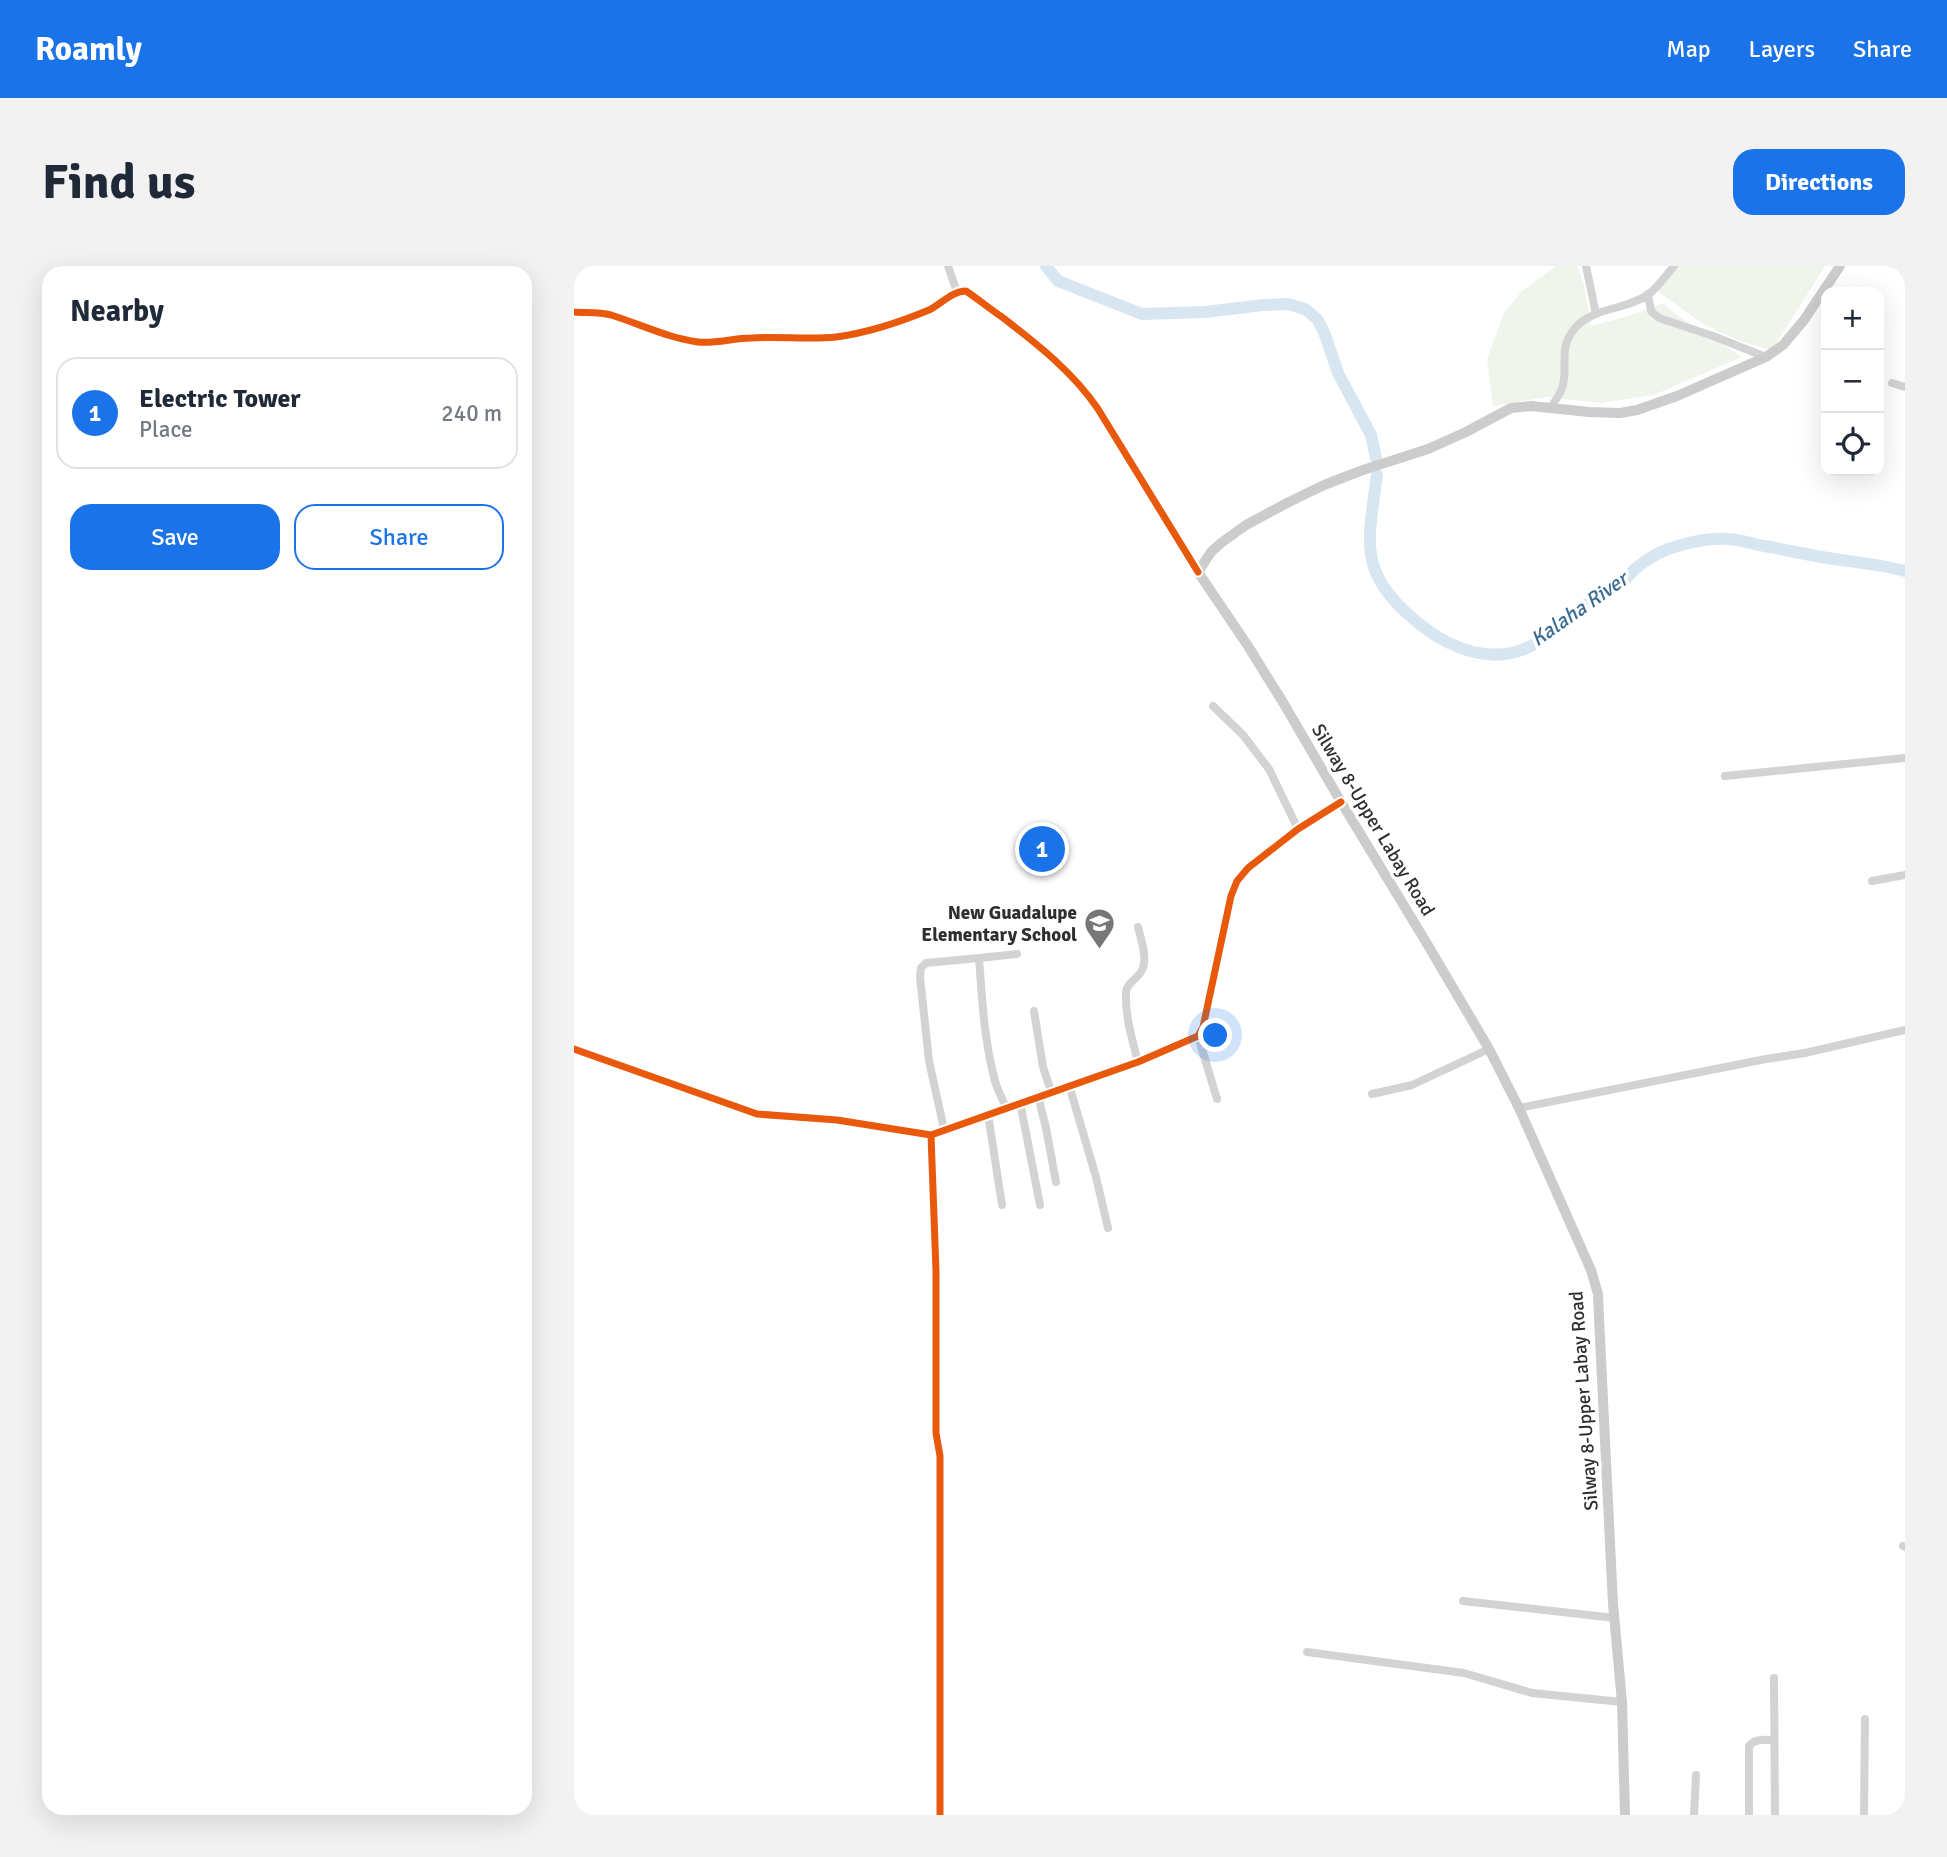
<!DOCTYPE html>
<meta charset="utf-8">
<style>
body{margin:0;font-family:Signika,sans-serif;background:#f2f2f3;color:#1f2937}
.controls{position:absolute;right:21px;top:21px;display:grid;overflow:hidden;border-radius:14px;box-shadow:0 7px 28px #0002}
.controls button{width:63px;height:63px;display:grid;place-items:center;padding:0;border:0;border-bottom:2px solid #e0e1e3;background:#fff;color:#1f2937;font:35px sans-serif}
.you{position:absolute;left:642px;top:770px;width:24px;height:24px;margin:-18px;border:5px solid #fff;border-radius:50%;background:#1a73e8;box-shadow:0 0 0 10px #1a73e833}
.badge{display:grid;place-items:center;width:46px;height:46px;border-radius:50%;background:#1a73e8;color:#fff;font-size:23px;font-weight:700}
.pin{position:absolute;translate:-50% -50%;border:4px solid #fff;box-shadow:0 2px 7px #0006}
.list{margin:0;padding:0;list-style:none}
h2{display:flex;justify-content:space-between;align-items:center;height:91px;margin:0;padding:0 28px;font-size:30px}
h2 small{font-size:23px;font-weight:400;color:#747a83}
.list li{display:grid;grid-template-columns:46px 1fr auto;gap:21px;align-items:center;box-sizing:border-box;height:112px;margin:0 14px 14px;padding:0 14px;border:2px solid #e0e1e3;border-radius:21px}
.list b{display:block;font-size:26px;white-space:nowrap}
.list p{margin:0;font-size:23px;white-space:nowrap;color:#747a83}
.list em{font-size:23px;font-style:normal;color:#747a83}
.actions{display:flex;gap:14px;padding:21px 28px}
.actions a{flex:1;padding:16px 0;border:2px solid #1a73e8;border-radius:21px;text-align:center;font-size:24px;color:#1a73e8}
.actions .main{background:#1a73e8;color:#fff}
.icon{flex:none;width:38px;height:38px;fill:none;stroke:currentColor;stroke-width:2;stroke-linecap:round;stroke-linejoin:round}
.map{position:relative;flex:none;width:1331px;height:1549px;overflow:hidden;border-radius:21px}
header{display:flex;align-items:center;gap:42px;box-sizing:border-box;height:98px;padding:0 35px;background:#1a73e8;color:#fff}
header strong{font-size:33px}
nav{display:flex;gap:38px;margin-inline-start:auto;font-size:24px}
.intro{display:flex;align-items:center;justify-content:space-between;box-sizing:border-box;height:168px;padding:0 42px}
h1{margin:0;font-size:49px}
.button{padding:18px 32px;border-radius:21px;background:#1a73e8;color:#fff;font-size:24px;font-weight:700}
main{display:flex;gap:42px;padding:0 42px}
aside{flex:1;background:#fff;border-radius:21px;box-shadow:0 7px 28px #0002}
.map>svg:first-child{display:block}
.green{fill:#f0f5eb}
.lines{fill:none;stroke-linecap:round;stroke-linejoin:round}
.river{stroke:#d8e6f2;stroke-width:12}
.street{stroke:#d3d3d3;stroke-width:8}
.secondary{stroke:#ccc;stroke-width:10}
.cycleway-casing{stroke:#fff;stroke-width:11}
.cycleway{stroke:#e8590c;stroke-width:7}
.labels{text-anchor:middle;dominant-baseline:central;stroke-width:7;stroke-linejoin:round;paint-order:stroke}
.street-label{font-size:19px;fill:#2e2e2e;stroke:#fff}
.poi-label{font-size:19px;font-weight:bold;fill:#2e2e2e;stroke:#fff;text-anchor:end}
.water-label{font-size:21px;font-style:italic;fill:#3a6c91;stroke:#fff}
</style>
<header>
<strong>Roamly</strong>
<nav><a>Map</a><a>Layers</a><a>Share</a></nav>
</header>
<div class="intro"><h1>Find us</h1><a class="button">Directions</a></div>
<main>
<aside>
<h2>Nearby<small></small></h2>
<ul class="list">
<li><span class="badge">1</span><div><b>Electric Tower</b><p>Place</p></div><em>240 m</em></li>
</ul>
<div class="actions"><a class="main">Save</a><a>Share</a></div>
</aside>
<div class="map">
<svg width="1331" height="1549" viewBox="0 0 1331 1549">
<rect width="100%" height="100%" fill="#fff"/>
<path class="green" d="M982 0H1003L1010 19 1017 60 1051 51 1089 37 1100 47 1168 91 1080 129 1027 137 973 131 919 140 913 93 930 47 948 25Z
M1104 0H1251L1198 84 1168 76 1129 58 1082 24Z"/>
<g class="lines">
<path class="river" d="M472 0 484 15 568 48 631 46 689 39 714 38 731 43 743 53 750 66 764 107 797 169 802 192
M803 209C794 278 783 306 843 356 877 384 923 402 964 376 979 367 991 354 1005 343 1018 334 1033 328 1046 318 1051 314 1056 308 1061 303 1074 292 1090 283 1107 279 1122 275 1138 272 1154 273 1164 273 1175 277 1185 279 1208 283 1230 288 1253 292 1279 296 1305 298 1331 305"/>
<path class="street" d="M374 0 383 26
M1012 0 1022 48
M1074 28 1077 45 1085 52 1139 70 1192 91
M0 46C12 47 25 46 37 49 66 58 94 72 124 76 142 78 159 72 177 72 205 70 234 74 262 71 293 67 326 56 355 44 367 38 378 25 392 25 404 33 416 43 428 51 463 78 499 106 524 143L624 306
M1318 117 1331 121
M976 142C981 135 987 128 989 119 994 97 984 83 1001 62 1019 41 1053 44 1075 28 1084 21 1092 9 1100 0
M639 440 669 469 695 503 724 563
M1151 510 1331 492
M1298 615 1331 609
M405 692 443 688
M460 745 469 801 477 825
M624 770 643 833
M0 783 183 848 263 854 357 869 564 796 624 770 629 761 657 630 663 615 674 602 724 563 767 536
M564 796C558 773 551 750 552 726 553 716 564 713 568 704 574 692 567 674 564 661
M495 819 522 911 534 962
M798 828 838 819 915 783
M464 830 472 862 482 916
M446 836 466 939
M945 842 1192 793 1231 787 1331 764
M414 848 428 939
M370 863 355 795 346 711 347 702 352 697 405 692C408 732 410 772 420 811 422 822 428 832 432 841
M357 869 362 1005V1167L366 1190V1549
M1329 1280 1331 1281
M889 1335 1041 1352
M733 1386 890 1407 958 1427 1048 1436
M1200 1412 1201 1549
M1120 1549 1122 1509
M1175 1549V1480C1181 1472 1191 1474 1200 1474
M1290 1549 1291 1453"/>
<path class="secondary" d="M1051 1549 1048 1436 1039 1338 1025 1052 1024 1028 1017 1004 945 842 915 783 852 676 767 536 710 438 674 380 624 306 637 286 647 277 672 259 713 237 750 219 789 204 854 183 892 166 937 142 957 140 1015 146 1046 147 1063 144 1103 130 1192 91 1209 79 1230 54 1266 0"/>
<defs>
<path id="cycleway" d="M0 46C12 47 25 46 37 49 66 58 94 72 124 76 142 78 159 72 177 72 205 70 234 74 262 71 293 67 326 56 355 44 367 38 378 25 392 25 404 33 416 43 428 51 463 78 499 106 524 143L624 306
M0 783 183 848 263 854 357 869 564 796 624 770 629 761 657 630 663 615 674 602 724 563 767 536
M357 869 362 1005V1167L366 1190V1549"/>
</defs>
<use href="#cycleway" class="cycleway-casing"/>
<use href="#cycleway" class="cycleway"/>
</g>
<defs>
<symbol id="school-pin" viewBox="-11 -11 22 30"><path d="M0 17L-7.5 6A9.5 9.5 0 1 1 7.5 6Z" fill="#777" stroke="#fff"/><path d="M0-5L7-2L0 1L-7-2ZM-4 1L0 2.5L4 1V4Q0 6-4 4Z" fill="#fff"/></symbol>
</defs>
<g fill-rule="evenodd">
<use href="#school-pin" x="508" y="640" width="35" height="47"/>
</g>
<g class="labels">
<g class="street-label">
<text transform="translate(799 554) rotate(59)">Silway 8-Upper Labay Road</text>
<text transform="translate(1010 1135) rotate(-94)">Silway 8-Upper Labay Road</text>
</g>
<g class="poi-label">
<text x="503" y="647">New Guadalupe<tspan x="503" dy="22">Elementary School</tspan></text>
</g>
<g class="water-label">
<text transform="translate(1005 343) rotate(-35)">Kalaha River</text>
</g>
</g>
</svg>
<div class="controls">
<button>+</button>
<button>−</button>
<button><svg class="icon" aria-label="locate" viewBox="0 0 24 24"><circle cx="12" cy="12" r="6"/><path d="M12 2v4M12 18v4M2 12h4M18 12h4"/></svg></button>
</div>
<div class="you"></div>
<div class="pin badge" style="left:468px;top:583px">1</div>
</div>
</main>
